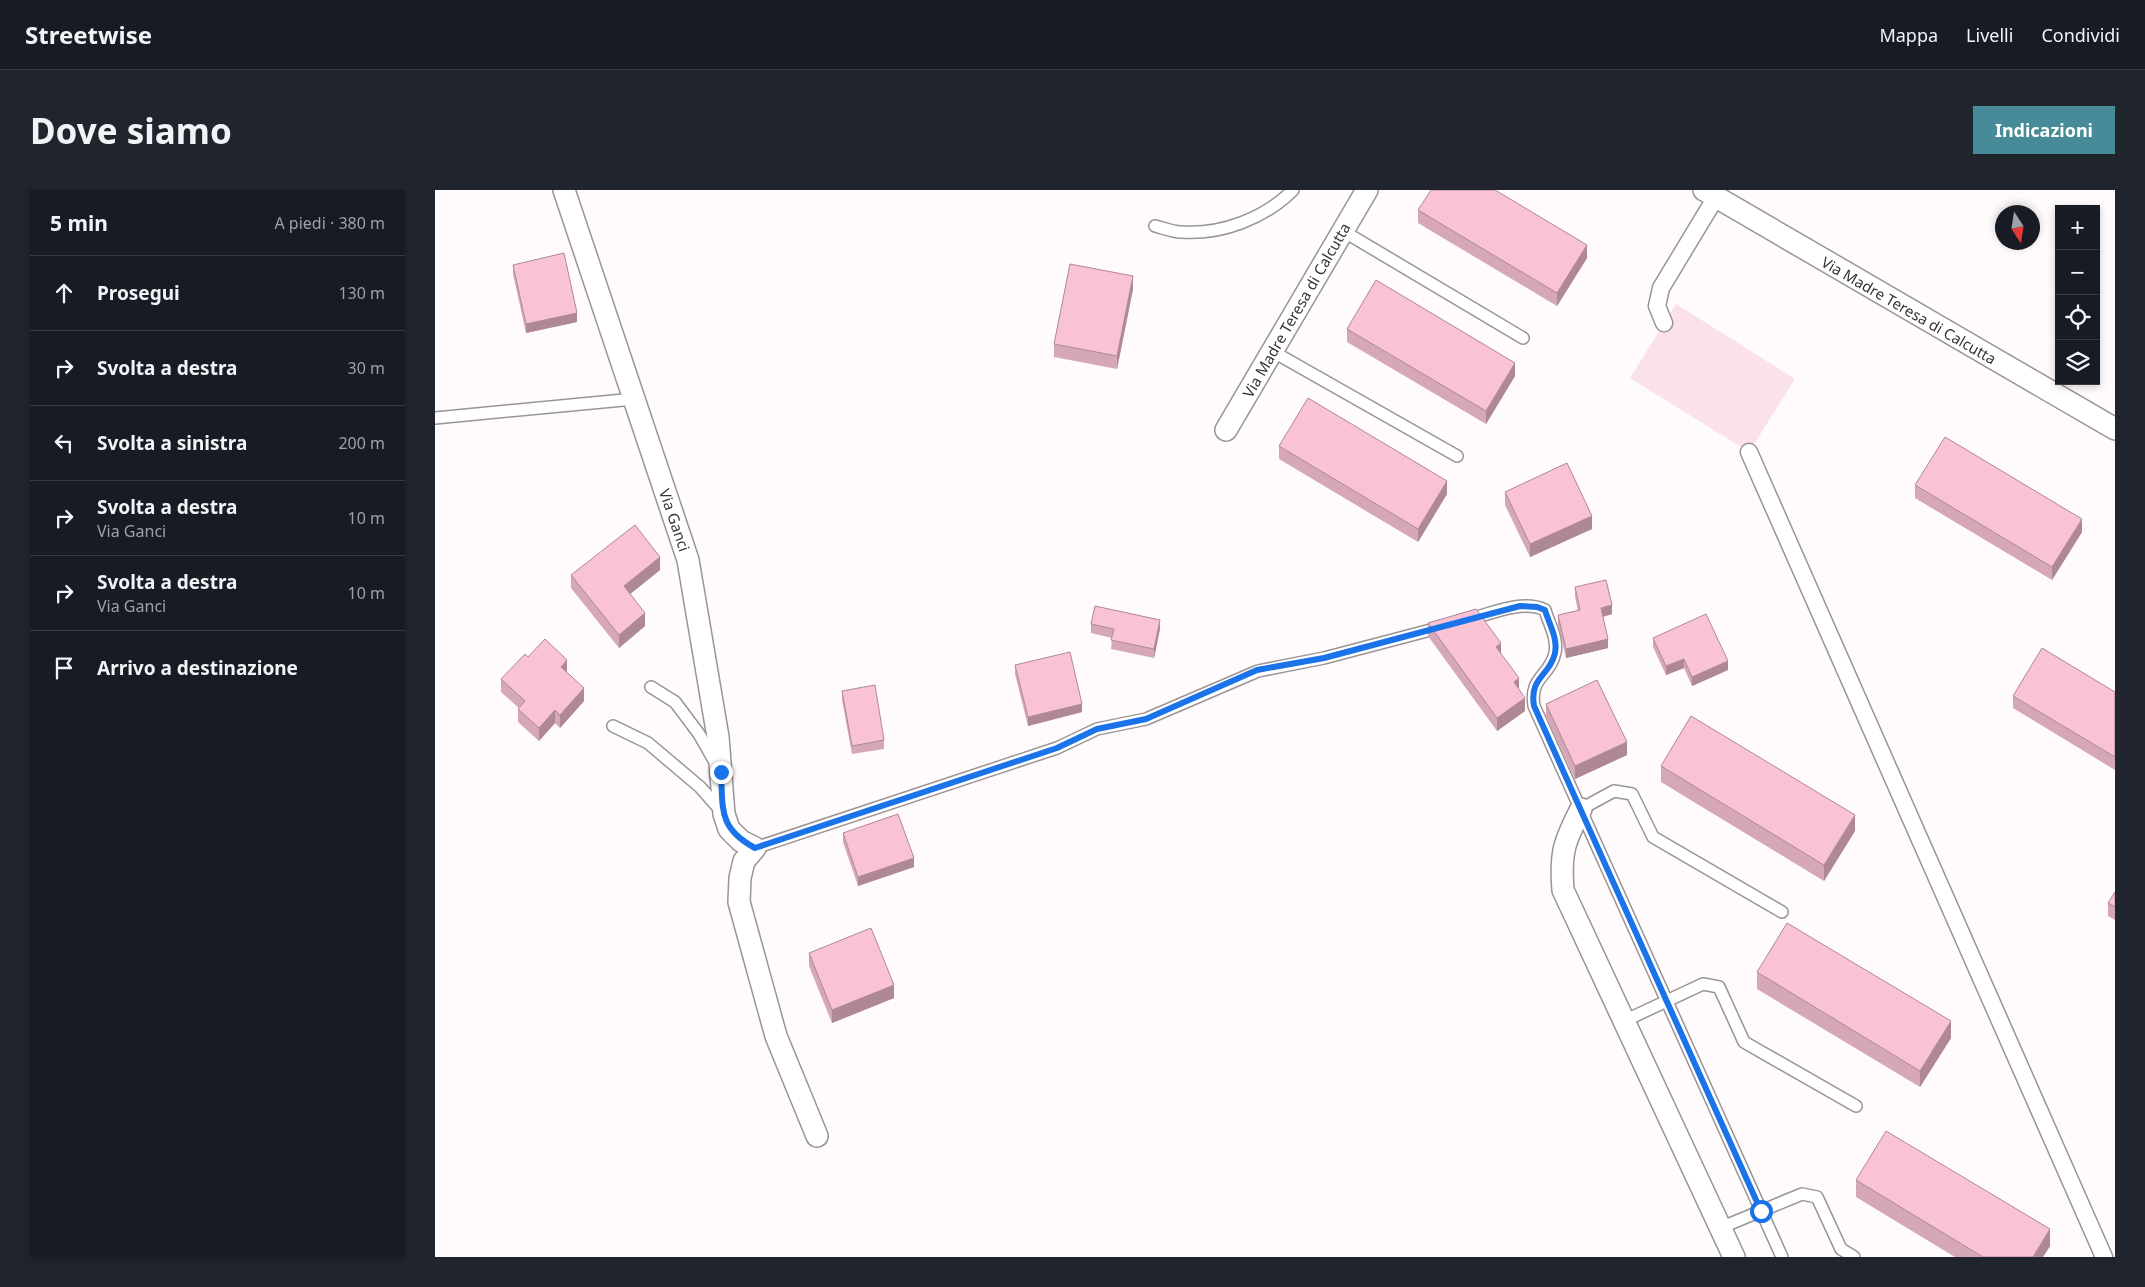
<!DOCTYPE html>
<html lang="it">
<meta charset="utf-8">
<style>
body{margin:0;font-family:"Noto Sans",sans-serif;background:#20242c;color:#f1f3f6}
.controls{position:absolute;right:15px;top:15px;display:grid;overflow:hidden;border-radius:0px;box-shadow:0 2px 8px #0003}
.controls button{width:45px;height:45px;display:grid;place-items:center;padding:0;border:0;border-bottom:1px solid #363941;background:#171b24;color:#f1f3f6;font:25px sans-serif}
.compass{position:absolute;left:1560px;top:15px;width:45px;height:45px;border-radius:50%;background:#171b24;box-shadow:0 2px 8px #0003;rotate:168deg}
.stop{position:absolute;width:15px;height:15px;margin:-11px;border:4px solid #1a73e8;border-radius:50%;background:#fff}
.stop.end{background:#1a73e8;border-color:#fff;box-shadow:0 1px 5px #0008}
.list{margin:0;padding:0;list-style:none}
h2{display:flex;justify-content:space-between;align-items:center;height:65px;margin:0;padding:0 20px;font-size:21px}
h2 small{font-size:16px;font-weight:400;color:#9ea1a6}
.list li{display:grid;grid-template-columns:32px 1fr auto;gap:15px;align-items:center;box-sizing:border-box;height:75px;padding:0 20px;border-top:1px solid #363941}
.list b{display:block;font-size:19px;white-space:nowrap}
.list p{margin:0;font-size:16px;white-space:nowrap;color:#9ea1a6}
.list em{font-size:16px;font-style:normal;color:#9ea1a6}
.icon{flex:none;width:28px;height:28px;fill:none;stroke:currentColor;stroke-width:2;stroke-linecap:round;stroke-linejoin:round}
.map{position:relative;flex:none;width:1680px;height:1067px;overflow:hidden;border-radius:0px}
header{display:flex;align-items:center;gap:30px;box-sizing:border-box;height:70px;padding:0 25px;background:#171b24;border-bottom:1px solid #363941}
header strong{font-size:24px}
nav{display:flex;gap:28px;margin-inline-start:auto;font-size:18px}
.intro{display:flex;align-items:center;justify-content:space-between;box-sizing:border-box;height:120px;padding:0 30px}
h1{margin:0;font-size:35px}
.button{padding:12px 22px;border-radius:0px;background:#468b97;color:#fff;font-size:18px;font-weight:700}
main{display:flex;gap:30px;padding:0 30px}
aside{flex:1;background:#171b24;border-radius:0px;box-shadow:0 2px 8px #0003}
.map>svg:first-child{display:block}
.green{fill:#fbe1ea}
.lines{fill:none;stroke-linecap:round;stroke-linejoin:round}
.service-casing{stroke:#9a9496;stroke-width:14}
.pedestrian-casing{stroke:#9a9496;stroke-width:19}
.minor-casing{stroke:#9a9496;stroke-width:24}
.service{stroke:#fff;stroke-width:11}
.pedestrian{stroke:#fff;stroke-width:16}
.minor{stroke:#fff;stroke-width:21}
.wall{fill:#d6a7b7}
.shaded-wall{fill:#ae8895}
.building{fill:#f9c2d5;stroke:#ae8895}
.route{stroke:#1a73e8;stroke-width:6}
.labels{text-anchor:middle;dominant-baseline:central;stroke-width:5;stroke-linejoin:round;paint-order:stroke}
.street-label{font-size:15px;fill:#363334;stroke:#fff}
</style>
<header>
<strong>Streetwise</strong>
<nav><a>Mappa</a><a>Livelli</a><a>Condividi</a></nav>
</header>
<div class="intro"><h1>Dove siamo</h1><a class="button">Indicazioni</a></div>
<main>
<aside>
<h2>5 min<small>A piedi · 380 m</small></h2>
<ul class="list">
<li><svg class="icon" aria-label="ahead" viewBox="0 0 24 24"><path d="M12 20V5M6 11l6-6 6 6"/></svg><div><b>Prosegui</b></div><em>130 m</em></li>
<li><svg class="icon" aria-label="right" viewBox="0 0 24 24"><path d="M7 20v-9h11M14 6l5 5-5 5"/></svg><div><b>Svolta a destra</b></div><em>30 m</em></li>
<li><svg class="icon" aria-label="left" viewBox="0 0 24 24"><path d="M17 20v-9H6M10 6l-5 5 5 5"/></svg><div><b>Svolta a sinistra</b></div><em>200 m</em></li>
<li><svg class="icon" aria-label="right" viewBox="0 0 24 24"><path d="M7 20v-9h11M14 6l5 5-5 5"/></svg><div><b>Svolta a destra</b><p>Via Ganci</p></div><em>10 m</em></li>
<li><svg class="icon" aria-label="right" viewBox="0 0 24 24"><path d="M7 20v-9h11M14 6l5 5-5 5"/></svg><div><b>Svolta a destra</b><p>Via Ganci</p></div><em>10 m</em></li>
<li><svg class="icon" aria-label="arrive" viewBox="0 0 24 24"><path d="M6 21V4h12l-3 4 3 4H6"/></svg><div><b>Arrivo a destinazione</b></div></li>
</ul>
</aside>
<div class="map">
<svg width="1680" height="1067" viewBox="0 0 1680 1067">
<rect width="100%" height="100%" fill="#fffafb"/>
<path class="green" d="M1241 114 1360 189 1314 262 1195 188Z"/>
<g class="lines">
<defs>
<path id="service" d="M720 36C728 38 738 42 746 42 787 45 830 28 858 0
M908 41 1088 148
M837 161 1022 266
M0 228 199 209
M1032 430C1055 424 1087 409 1110 420 1114 434 1123 448 1120 463 1115 486 1094 487 1099 516L1347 1067
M216 497 240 512 264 544 280 572
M178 536 213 553 265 597 288 623
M1146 619 1179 601 1197 604 1218 647 1347 722
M320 658 622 558 662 539 711 529 823 481 889 468 1007 437
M1189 831 1268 794 1284 797 1309 852 1421 916
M1285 1038 1367 1004 1382 1007 1406 1059 1419 1067"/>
<path id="pedestrian" d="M1229 133 1222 116 1226 98 1281 7
M1314 262 1669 1067"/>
<path id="minor" d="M129 0 253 370 283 547 289 624 294 639 306 651 320 658 309 671 305 688 304 712 341 846 382 946
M1269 0 1680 239
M791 240 932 0
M1146 619C1129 652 1125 663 1128 700L1299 1067"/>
</defs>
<use href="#service" class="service-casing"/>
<use href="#pedestrian" class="pedestrian-casing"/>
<use href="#minor" class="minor-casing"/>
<use href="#service" class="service"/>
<use href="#pedestrian" class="pedestrian"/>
<use href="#minor" class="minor"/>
</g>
<path class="wall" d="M983 20 1152 68 1122 116 983 33Z
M78 75 142 132 91 143 78 84Z
M698 99 682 179 619 167V154Z
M912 139 1080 186 1051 234 912 152Z
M844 256 1012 304 983 352 844 269Z
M1480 295 1647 342 1617 390 1480 308Z
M1070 302 1157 339 1095 367 1070 315Z
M225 380 195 404 210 436 184 458 136 398V385Z
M1140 397 1177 424 1168 427 1173 458 1131 468 1123 434V425L1143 421 1140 406Z
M993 433 1066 463 1084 500 1090 521 1062 541 993 446Z
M656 434 725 439 719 468 676 459 677 448 656 443Z
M1218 448 1293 480 1257 496 1249 478 1231 485 1218 457Z
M93 467 132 483 149 511 125 538 120 533 104 551 83 532V519L84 518 66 502V489Z
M580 475 647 522 593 536 580 484Z
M407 501 449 550V559L417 564 407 510Z
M1680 502V580L1578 518V506Z
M1111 514 1192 565 1140 589 1111 527Z
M1226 576 1420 641 1389 691 1226 592Z
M408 643 479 677 423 696 408 652Z
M1680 702V730L1673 726V713Z
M374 763 459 808 397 833 374 776Z
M1322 782 1516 848 1485 897 1322 799Z
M1421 990 1615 1056 1608 1067H1520L1421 1007Z"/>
<path class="shaded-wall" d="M1152 55V68L1122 116V103Z
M698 86V99L682 179V166Z
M142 123V132L91 143V134Z
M1080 173V186L1051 234V221Z
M1012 291V304L983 352V339Z
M1157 326V339L1095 367V354Z
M1647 329V342L1617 390V377Z
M225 367V380L189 409V396Z
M1177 415V424L1166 427V418Z
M210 423V436L184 458V445Z
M725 430V439L719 468V459Z
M1173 449V458L1131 468V459Z
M1066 453V466L1061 457Z
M1249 469V478L1231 485V476Z
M132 470V483L126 477Z
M1293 471V480L1257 496V487Z
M1084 488V501L1079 492Z
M149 498V511L125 538V525Z
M1090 508V521L1062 541V528Z
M647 514V522L593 536V527Z
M120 520V533L104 551V538Z
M1192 552V565L1140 589V576Z
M1420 625V641L1389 691V675Z
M479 668V677L423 696V687Z
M459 795V808L397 833V820Z
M1516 831V848L1485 897V881Z
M1615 1039V1056L1608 1067H1598Z"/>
<path class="building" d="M996 0H1060L1152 55 1122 103 983 20Z
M129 63 142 123 91 134 78 75Z
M635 74 698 86 682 166 619 154Z
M941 90 1080 173 1051 221 912 139Z
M873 208 1012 291 983 339 844 256Z
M1510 247 1647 329 1617 377 1480 295Z
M1132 273 1157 326 1095 354 1070 302Z
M200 335 225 367 189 396 210 423 184 445 136 385Z
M1171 390 1177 415 1166 418 1173 449 1131 459 1123 425 1145 420 1140 397Z
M660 416 725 430 719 459 676 450 679 439 656 434Z
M1041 419 1066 453 1061 457 1084 488 1079 492 1090 508 1062 528 993 433Z
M1271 424 1293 471 1257 487 1249 469 1231 476 1218 448Z
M110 449 132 470 126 477 149 498 125 525 120 520 104 538 83 519 90 511 66 489 90 464 93 467Z
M1607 458 1680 502V567L1578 506Z
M635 462 647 514 593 527 580 475Z
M1162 490 1192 552 1140 576 1111 514Z
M440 495 449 550 417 556 407 501Z
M1256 526 1420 625 1389 675 1226 576Z
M463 624 479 668 423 687 408 643Z
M1680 702V717L1673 713Z
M1352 733 1516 831 1485 881 1322 782Z
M436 738 459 795 397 820 374 763Z
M1451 941 1615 1039 1598 1067H1548L1421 990Z"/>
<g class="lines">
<path class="route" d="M286 582C288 619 283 638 320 658L622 558 662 539 711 529 822 480 889 468 1085 416 1102 417 1110 420C1114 434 1123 448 1120 463 1115 486 1094 487 1099 516L1326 1021"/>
</g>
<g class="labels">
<g class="street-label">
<text transform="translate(861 120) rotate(-60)">Via Madre Teresa di Calcutta</text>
<text transform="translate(1474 120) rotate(30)">Via Madre Teresa di Calcutta</text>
<text transform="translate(240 330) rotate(71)">Via Ganci</text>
</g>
</g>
</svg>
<div class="controls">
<button>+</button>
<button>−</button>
<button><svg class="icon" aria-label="locate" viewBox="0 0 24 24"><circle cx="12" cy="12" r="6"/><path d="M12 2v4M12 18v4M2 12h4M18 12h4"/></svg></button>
<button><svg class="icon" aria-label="layers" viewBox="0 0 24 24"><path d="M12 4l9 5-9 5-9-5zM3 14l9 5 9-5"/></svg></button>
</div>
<svg class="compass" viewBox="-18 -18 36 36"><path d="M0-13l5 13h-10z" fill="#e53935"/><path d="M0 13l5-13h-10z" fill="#9ea1a6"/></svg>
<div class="stop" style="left:1326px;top:1021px"></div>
<div class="stop end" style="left:286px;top:582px"></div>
</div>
</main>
